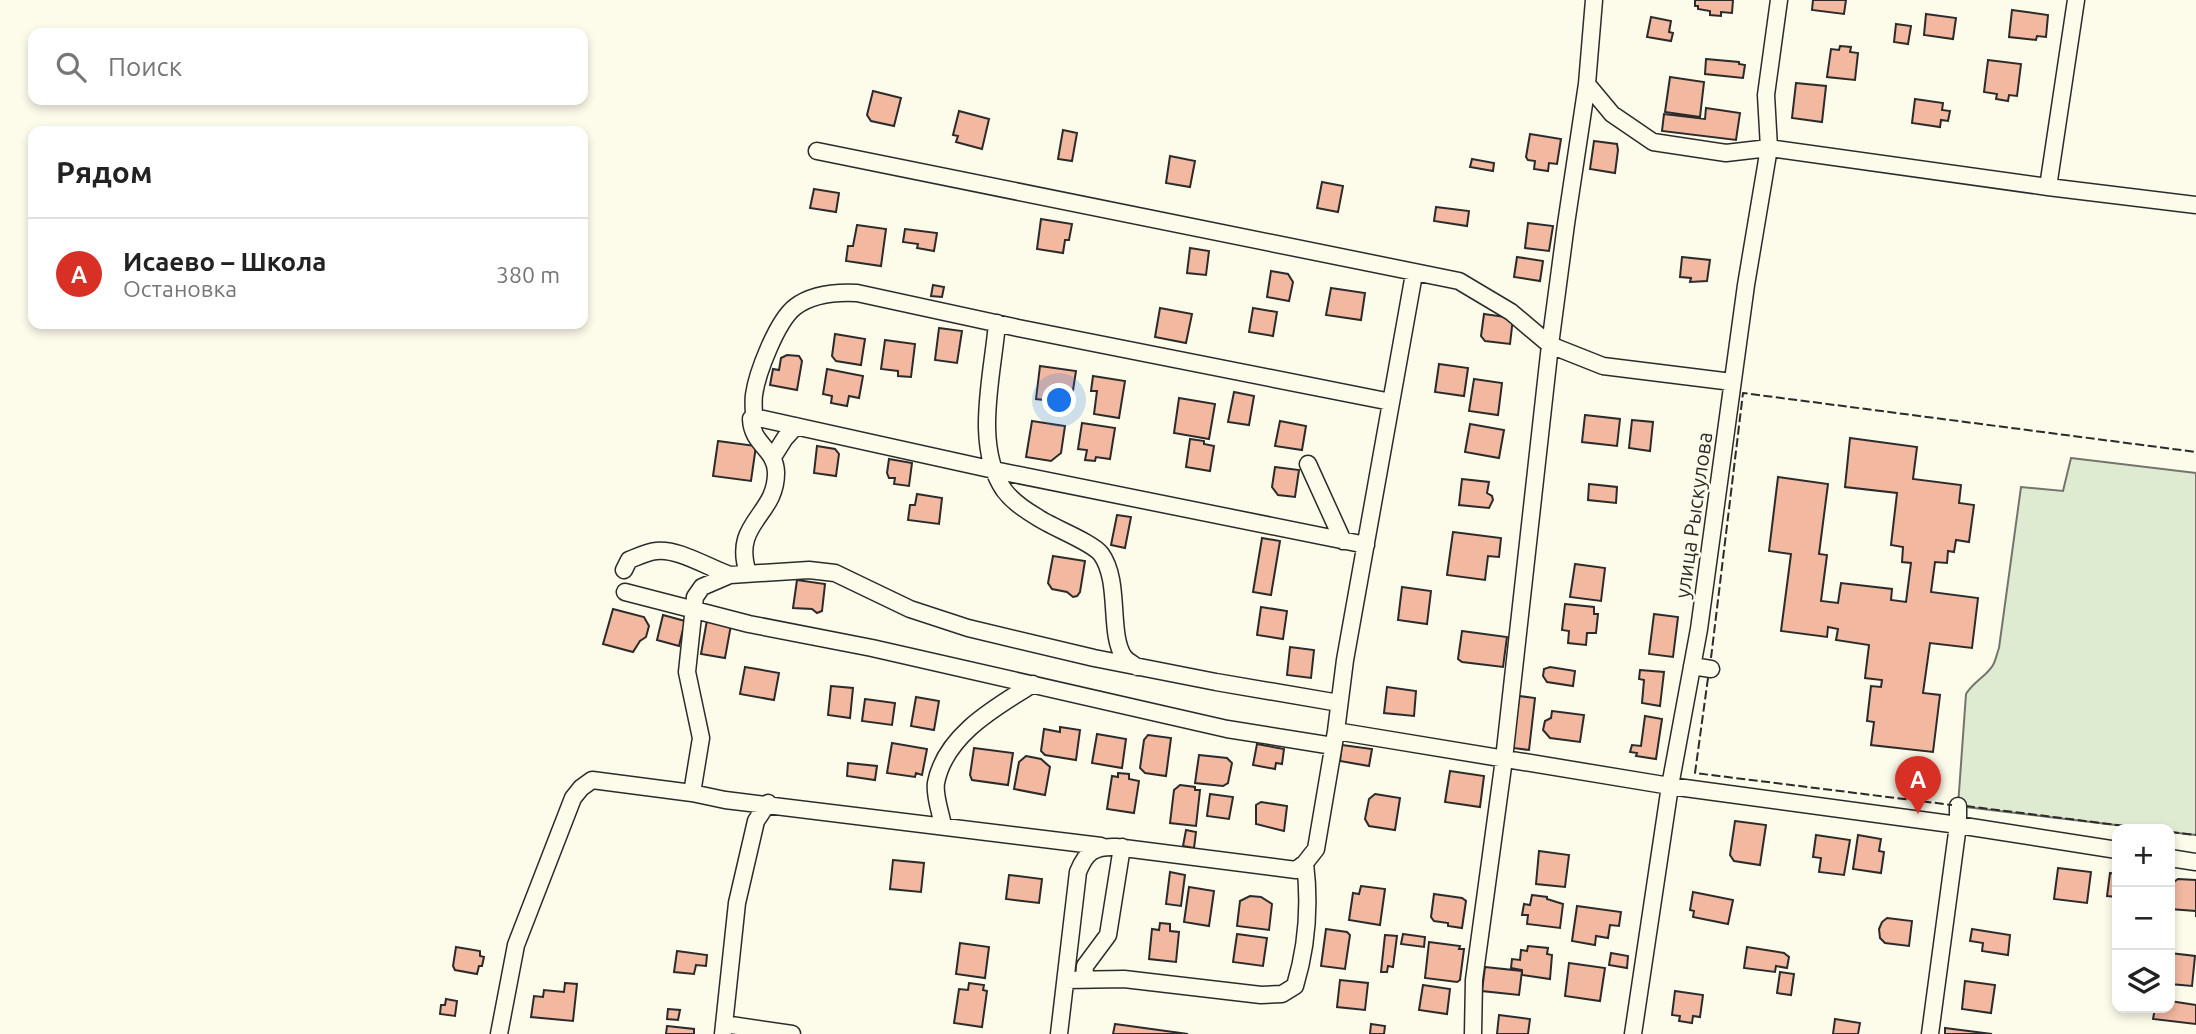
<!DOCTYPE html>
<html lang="ru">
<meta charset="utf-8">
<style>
body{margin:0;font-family:Ubuntu,sans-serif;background:#f6f6f6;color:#222}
.controls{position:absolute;right:21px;bottom:21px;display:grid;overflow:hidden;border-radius:14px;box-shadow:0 4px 10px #0003}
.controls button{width:63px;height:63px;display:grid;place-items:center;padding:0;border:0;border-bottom:2px solid #e0e0e0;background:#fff;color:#222;font:35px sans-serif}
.you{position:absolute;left:1060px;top:401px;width:24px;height:24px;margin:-18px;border:5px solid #fff;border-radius:50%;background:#1a73e8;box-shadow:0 0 0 10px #1a73e833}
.badge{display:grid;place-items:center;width:46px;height:46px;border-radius:50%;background:#d93025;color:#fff;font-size:23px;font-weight:700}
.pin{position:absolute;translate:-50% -58px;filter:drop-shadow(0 2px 4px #0008)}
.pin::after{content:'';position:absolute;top:37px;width:24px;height:21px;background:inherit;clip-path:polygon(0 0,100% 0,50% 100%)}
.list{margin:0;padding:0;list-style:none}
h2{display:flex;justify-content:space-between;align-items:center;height:91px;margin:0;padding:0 28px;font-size:30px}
h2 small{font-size:23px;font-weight:400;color:#767676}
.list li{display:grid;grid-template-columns:46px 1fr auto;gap:21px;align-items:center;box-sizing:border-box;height:112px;padding:0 28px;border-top:2px solid #e0e0e0}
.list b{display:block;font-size:26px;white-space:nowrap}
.list p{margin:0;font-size:23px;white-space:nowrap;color:#767676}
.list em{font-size:23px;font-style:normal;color:#767676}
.icon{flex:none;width:38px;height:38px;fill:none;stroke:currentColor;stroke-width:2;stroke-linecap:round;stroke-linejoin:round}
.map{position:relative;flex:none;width:2196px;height:1034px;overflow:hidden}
.search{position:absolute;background:#fff;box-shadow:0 4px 10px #0003;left:28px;top:28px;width:560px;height:77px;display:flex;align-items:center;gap:18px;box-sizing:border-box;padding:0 24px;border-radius:14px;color:#767676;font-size:26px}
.panel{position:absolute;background:#fff;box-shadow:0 4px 10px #0003;left:28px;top:126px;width:560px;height:203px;border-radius:14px}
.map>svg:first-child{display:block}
.green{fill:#deebd1;stroke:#74746e;stroke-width:2}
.building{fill:#f2b8a0;stroke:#2b2b2b;stroke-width:2}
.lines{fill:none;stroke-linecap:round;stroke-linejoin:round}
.minor-casing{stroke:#2b2b2b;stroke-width:19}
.minor{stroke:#fdfbea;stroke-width:16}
.fence{stroke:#2b2b2b;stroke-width:2;stroke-dasharray:9 3.5;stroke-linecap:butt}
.labels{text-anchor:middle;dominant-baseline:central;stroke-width:5;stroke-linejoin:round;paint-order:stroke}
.street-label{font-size:21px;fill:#2b2b2b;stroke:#fdfbea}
</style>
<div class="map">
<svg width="2196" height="1034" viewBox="0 0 2196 1034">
<rect width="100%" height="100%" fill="#fdfbea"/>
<path class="green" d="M2071 458 2196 473V835L2170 832V829H2149L1958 806 1966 694C1974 681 1987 676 1993 665 1996 660 1997 653 1999 648L2021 487 2063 491Z"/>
<path class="building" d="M1695 0H1733L1732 13 1721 12V16L1710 15V11L1698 9V6H1695Z
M1813 0H1846L1844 14 1812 10Z
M2012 10 2048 15 2046 37 2037 36 2036 40 2009 37Z
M1926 14 1956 18 1953 39 1924 35Z
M1651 17 1671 21 1669 32 1673 33 1671 41 1647 37Z
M1896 24 1911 26 1908 44 1894 42Z
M1840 46 1851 47 1850 52 1858 53 1855 80 1827 77 1831 49 1839 50Z
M1706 59 1739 62V64L1745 65 1743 78 1705 74Z
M1988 60 2021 64 2017 96 2009 95 2008 101 1996 99 1997 94 1984 92Z
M1670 77 1704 82 1700 117 1665 112Z
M1796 83 1826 86 1822 122 1792 118Z
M873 91 901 98 894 126 871 121 867 115Z
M1915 99 1943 103 1942 110 1950 111 1948 121 1941 120 1940 127 1912 123Z
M1706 108 1740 113 1736 140 1662 131 1664 114 1705 119Z
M959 111 989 119 982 149 956 142 958 136 953 135Z
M1063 130 1077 133 1072 161 1058 159Z
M1530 134 1561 139 1557 164 1549 163 1548 171 1534 169 1535 161 1528 160 1526 157Z
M1594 141 1617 144 1618 150 1615 173 1590 169Z
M1170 156 1195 161 1190 187 1166 183Z
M1472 159 1494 163 1493 171 1470 167Z
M1322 182 1343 186 1338 212 1317 208Z
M814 189 839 193 836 212 810 208Z
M1436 207 1469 211 1467 226 1434 221Z
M1041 219 1072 224 1069 240H1065L1063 253 1037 249Z
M1528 223 1553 226 1549 251 1525 248Z
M857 225 886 229 881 266 846 261 848 246H853Z
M905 229 937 233 934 251 917 248 918 244 903 242Z
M1190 248 1209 251 1206 275 1187 273Z
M1517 257 1543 261 1540 281 1514 277Z
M1682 257 1710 260 1707 281 1690 282 1691 278 1680 277Z
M1271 271 1288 274 1293 282 1289 301 1267 297Z
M933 285 944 287 942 297 931 296Z
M1331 288 1365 293 1361 320 1326 315Z
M1160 308 1192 314 1186 343 1155 337Z
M1253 308 1277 312 1273 336 1249 332Z
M1484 314 1513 318 1510 344 1485 341 1481 336Z
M939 328 962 331 957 363 935 360Z
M835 334 865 339 861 365 836 361 832 356Z
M885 340 915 344 911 377 898 376V371L881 369Z
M787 355 799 356 802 361 797 390 770 385 773 369 779 370 781 358Z
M1439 364 1468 368 1464 396 1435 392Z
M1040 366 1076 371 1071 403 1036 399Z
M827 369 863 376 859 398 849 396 847 406 831 403 832 396 823 394Z
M1093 376 1125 381 1119 418 1094 414 1097 391H1091Z
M1474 379 1502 383 1498 415 1469 411Z
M1234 392 1254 396 1249 425 1228 422Z
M1179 398 1215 404 1209 439 1174 433Z
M1585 415 1620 419 1617 446 1582 442Z
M1632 420 1653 422 1650 451 1629 448Z
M1032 421 1065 426 1061 453 1051 461 1026 457Z
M1280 421 1306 426 1302 450 1275 446Z
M1082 423 1115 428 1110 459 1096 457 1095 461 1085 460 1087 450 1078 449Z
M1470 424 1504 430 1499 458 1465 452Z
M1850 438 1917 447 1913 479 1961 485 1959 503 1974 505 1969 542 1956 540 1954 552 1948 551 1947 563 1935 562 1931 592 1978 598 1972 648 1930 643 1923 693 1940 695 1933 752 1871 745 1874 722 1867 721 1871 686 1881 687 1882 680 1865 678 1869 645 1836 640 1838 629 1828 627 1827 637 1781 631 1791 554 1769 551 1778 477 1828 484 1819 554 1827 555 1821 601 1838 603 1841 583 1892 589 1891 600 1906 602 1911 563 1902 562 1903 547 1891 545 1897 493 1845 487Z
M1190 439 1204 441V444L1214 446 1210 471 1186 467Z
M718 441 756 446 751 481 713 476Z
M817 446 835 449 839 454 836 476 814 473Z
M889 459 912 463 909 486 894 484 895 478H889L887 473Z
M1275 467 1299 470 1295 497 1278 495 1272 487Z
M1462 479 1489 482 1487 493 1492 496 1493 500 1489 508 1459 505Z
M1589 484 1617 487 1616 503 1588 500Z
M917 494 942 498 939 524 908 520 910 505H915Z
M1117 515 1131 517 1125 548 1111 545Z
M1453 532 1501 538 1499 557 1488 556 1485 580 1447 575Z
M1262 538 1280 541 1271 595 1253 592Z
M1053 556 1085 561 1080 592 1077 596 1073 597 1067 592 1052 589 1048 583Z
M1575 564 1605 568 1601 601 1570 597Z
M797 580 825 584 822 611 817 613 812 609 793 608Z
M1402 587 1431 591 1427 624 1398 620Z
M1565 604 1594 607V614H1598L1596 633H1587L1586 645 1568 643 1569 631 1562 630Z
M1261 607 1287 611 1283 639 1257 635Z
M613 609 644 617 649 626 646 637 640 641 633 652 603 644Z
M1654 614 1678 617 1673 657 1649 654Z
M663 615 685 621 679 646 657 640Z
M707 620 731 625 725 658 701 654Z
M1462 631 1507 637 1503 667 1462 662 1458 659Z
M1290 647 1314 650 1311 678 1287 675Z
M745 667 779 673 774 700 740 694Z
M1550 667 1575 671 1573 686 1547 682 1543 676 1544 669Z
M1640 670 1664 672 1660 706 1642 703 1644 680 1639 679Z
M831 686 853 688 850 718 828 715Z
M1387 687 1416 691 1414 716 1384 713Z
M1519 696 1535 698 1529 750 1513 748Z
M916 697 939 701 934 730 911 726Z
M865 699 895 703 892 725 862 721Z
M1552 711 1584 715 1580 742 1550 738 1543 730 1545 721 1551 718Z
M1645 716 1662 719 1656 759 1636 756 1637 753 1630 752 1632 745 1641 746Z
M1060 727 1080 730 1076 760 1045 755 1041 751 1044 729 1060 732Z
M1097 734 1126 739 1122 768 1092 763Z
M1148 735 1171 738 1166 776 1145 773 1140 768 1144 740Z
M892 743 927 749 922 775 916 773 915 777 887 773Z
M1257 744 1284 749 1282 764 1276 763 1275 769 1253 765Z
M1342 745 1372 749 1369 766 1340 761Z
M974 748 1013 753 1008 785 972 780 970 775Z
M1199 755 1227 758 1232 763 1228 783 1223 786 1195 783Z
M1026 756 1041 759 1050 767 1045 795 1014 789 1019 762Z
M848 763 877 766 875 780 847 776Z
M1450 771 1484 776 1480 807 1445 802Z
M1118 773 1129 774V779L1139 781 1134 813 1107 809 1112 776 1118 777Z
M1180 785 1195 787V790H1200L1196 826 1170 823 1174 790Z
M1210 794 1233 797 1229 819 1207 816Z
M1375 794 1400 798 1395 830 1369 826 1365 819 1369 799Z
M1261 802 1287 806 1284 831 1256 824V805Z
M1735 821 1766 825 1760 865 1734 861 1730 855Z
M1186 830 1196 832 1194 848 1183 846Z
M1816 835 1850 840 1844 875 1819 872 1821 858 1813 857Z
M1858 835 1881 839 1879 851 1884 852 1881 873 1853 869Z
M1539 851 1569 855 1565 887 1536 884Z
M893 860 924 863 921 892 890 889Z
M2058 868 2091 872 2087 903 2054 899Z
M1170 872 1185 875 1181 906 1166 904Z
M2110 873 2117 874V897L2107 896Z
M1009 875 1042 879 1039 903 1006 899Z
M2178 879 2196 880V917V911L2170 909 2171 884Z
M1361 886 1385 889 1380 925 1349 920 1353 893 1359 894Z
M1189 887 1214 891 1209 926 1184 922Z
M1693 892 1733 900 1728 924 1693 917 1694 911 1690 910Z
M1434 894 1462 898 1466 901 1462 928 1448 926V923L1434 921 1431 917Z
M1532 895 1547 897V899L1563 904 1560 928 1527 924 1528 915H1522L1524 904 1530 905Z
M1250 896 1261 897 1272 904 1269 930 1237 926 1240 901Z
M1577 906 1621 912 1619 926 1610 925 1608 938 1596 936 1595 945 1572 941Z
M1887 918 1912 921 1909 946 1885 943 1880 938 1879 929 1882 922Z
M1160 923 1170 924V931L1179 932 1176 962 1149 959 1152 929 1159 930Z
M1326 929 1347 932 1350 935 1345 969 1321 966Z
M1972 929 2010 935 2008 955 1982 951 1983 943 1970 941Z
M1237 934 1267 938 1263 966 1233 962Z
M1403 934 1425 937 1424 947 1401 944Z
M1385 935 1397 936 1393 967 1388 966 1387 972H1381Z
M1429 942 1460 946 1459 949H1464L1460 980 1457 982 1425 978Z
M960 943 989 947 985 978 956 974Z
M1528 946 1548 948 1547 954 1552 955 1550 979 1522 975V970L1511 968 1512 959 1520 960 1521 950 1527 951Z
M456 947 480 951V956L484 957 482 966H479L477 974 455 970 453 966Z
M1747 947 1784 953 1789 957 1787 968 1776 966 1775 972 1744 968Z
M677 951 707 955 706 966 696 965 694 974 674 972Z
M1611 953 1628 956 1627 968 1609 965Z
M2170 953 2195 956 2192 986 2170 984Z
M1569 963 1605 968 1600 1001 1565 996Z
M1485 967 1522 971 1519 995 1482 991Z
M1780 972 1794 974 1791 995 1777 993Z
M1340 980 1368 983 1365 1010 1337 1007Z
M1965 981 1995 985 1991 1013 1962 1009Z
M565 983 577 984 573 1021 531 1017 534 996 543 997 544 990 564 992Z
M969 983 984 985 983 990 987 991 982 1027 954 1023 959 989 968 990Z
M1423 985 1450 989 1447 1014 1419 1010Z
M1675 991 1703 995 1700 1017 1693 1016 1692 1023 1679 1021 1680 1016 1672 1015Z
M446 999 457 1001 455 1016 440 1014 441 1005H445Z
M2170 1001 2196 1005V1024L2153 1019 2155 1008H2170Z
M668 1009 680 1010 678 1020 667 1019Z
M1499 1015 1530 1019 1528 1034H1497Z
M1835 1019 1860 1023 1858 1034H1833Z
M1115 1024 1188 1034H1113Z
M1371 1024 1385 1026 1384 1034H1370Z
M667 1026 694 1029V1034H666Z
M1945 1028 1992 1034H1945Z"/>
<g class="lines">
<defs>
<path id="minor" d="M1594 0 1587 84 1612 114 1653 142 1726 153 1769 148 2048 187 2196 205
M817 151 1459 281 1511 312 1550 345 1603 366 1732 382
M2048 187 2076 0
M997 323C993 374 973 445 1004 490 1012 501 1025 510 1037 517 1051 527 1092 542 1101 554 1121 581 1108 634 1124 657 1127 661 1133 664 1137 667
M754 417 994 470 1366 545
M773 457 785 438 796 426
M1308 464 1343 541
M624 570 629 560C637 557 647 552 656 551 678 548 709 568 730 575
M748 573C731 522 777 516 776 472 775 448 752 445 751 419L754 417C754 410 753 402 754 395 757 373 777 321 795 307 812 294 837 292 857 293L1018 328 1391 402
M625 592 749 624 872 648 1227 729 1333 746
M1692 666 1711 669
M1336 731 1670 786 1958 825 2117 850
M692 793 701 738 687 672 695 597 702 587 730 575 809 570 835 573 910 609 968 628 1094 658 1216 682 1339 703
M943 826C941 813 934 796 936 783 945 735 996 707 1033 684
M2170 858 2196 862
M1084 979 1085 966 1108 935 1122 847
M1066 980 1124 979 1261 995 1282 994 1295 986C1307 946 1310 904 1305 863
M724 1024 792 1034
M499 1034 516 945 573 798 581 788 592 780 692 793 725 800 1101 846
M723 1034 737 903 756 821 768 803
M1059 1034 1078 872C1086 852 1094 846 1116 847L1296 870 1305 863 1316 849 1336 731 1345 660 1414 274
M1473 1034 1474 980 1504 759 1550 345 1566 224 1587 84
M1633 1034 1670 786 1699 629 1746 285 1769 148 1766 95 1779 0
M1930 1034 1958 825V806"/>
</defs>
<use href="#minor" class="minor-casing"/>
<use href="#minor" class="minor"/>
<path class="fence" d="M1711 658 1743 393 2196 452
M1708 678 1695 773 1952 805
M1966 806 2149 829
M2170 832 2196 835"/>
</g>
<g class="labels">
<g class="street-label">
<text transform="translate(1693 515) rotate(-82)">улица Рыскулова</text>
</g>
</g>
</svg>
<div class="controls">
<button>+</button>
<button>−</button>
<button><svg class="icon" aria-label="layers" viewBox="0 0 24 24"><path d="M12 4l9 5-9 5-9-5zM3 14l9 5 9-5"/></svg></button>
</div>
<div class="you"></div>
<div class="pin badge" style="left:1918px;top:814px">A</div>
<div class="search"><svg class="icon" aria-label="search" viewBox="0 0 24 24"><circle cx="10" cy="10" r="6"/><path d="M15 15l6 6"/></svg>Поиск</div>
<section class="panel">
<h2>Рядом<small></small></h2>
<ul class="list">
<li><span class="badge">A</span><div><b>Исаево – Школа</b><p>Остановка</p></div><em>380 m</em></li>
</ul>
</section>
</div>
